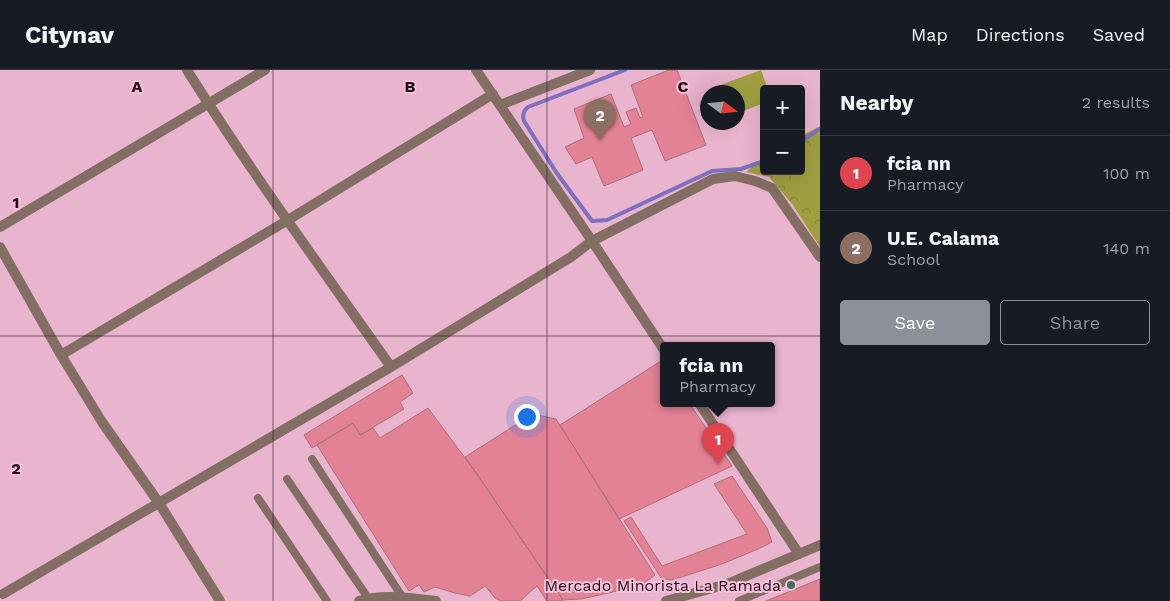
<!DOCTYPE html>
<meta charset="utf-8">
<style>
body{margin:0;font-family:"Work Sans",sans-serif;background:#20242c;color:#f1f3f6}
.controls{position:absolute;right:15px;top:15px;display:grid;overflow:hidden;border-radius:5px;box-shadow:0 5px 20px #0002}
.controls button{width:45px;height:45px;display:grid;place-items:center;padding:0;border:0;border-bottom:1px solid #363941;background:#171b24;color:#f1f3f6;font:25px sans-serif}
.compass{position:absolute;left:700px;top:15px;width:45px;height:45px;border-radius:50%;background:#171b24;box-shadow:0 5px 20px #0002;rotate:105deg}
.you{position:absolute;left:526px;top:346px;width:18px;height:18px;margin:-12px;border:4px solid #fff;border-radius:50%;background:#1a73e8;box-shadow:0 0 0 8px #1a73e833}
.badge{display:grid;place-items:center;width:32px;height:32px;border-radius:50%;background:#8c9099;color:#fff;font-size:16px;font-weight:700}
.pin{position:absolute;translate:-50% -41px;filter:drop-shadow(0 1px 2px #0008)}
.pin::after{content:'';position:absolute;top:26px;width:18px;height:15px;background:inherit;clip-path:polygon(0 0,100% 0,50% 100%)}
.popup{position:absolute;left:660px;top:272px;width:115px;height:65px;box-sizing:border-box;display:grid;place-content:center;border-radius:5px;background:#171b24;filter:drop-shadow(0 1px 4px #0005);font-size:16px;white-space:nowrap;color:#9ea1a6}
.popup b{font-size:19px;color:#f1f3f6}
.popup::after{content:'';position:absolute;left:50%;top:100%;margin-left:-10px;border:10px solid transparent;border-top-color:#171b24}
.list{margin:0;padding:0;list-style:none}
h2{display:flex;justify-content:space-between;align-items:center;height:65px;margin:0;padding:0 20px;font-size:21px}
h2 small{font-size:16px;font-weight:400;color:#9ea1a6}
.list li{display:grid;grid-template-columns:32px 1fr auto;gap:15px;align-items:center;box-sizing:border-box;height:75px;padding:0 20px;border-top:1px solid #363941}
.list b{display:block;font-size:19px;white-space:nowrap}
.list p{margin:0;font-size:16px;white-space:nowrap;color:#9ea1a6}
.list em{font-size:16px;font-style:normal;color:#9ea1a6}
.actions{display:flex;gap:10px;padding:15px 20px}
.actions a{flex:1;padding:11px 0;border:1px solid #8c9099;border-radius:5px;text-align:center;font-size:18px;color:#8c9099}
.actions .main{background:#8c9099;color:#fff}
.map{position:relative;flex:none;width:820px;height:531px;overflow:hidden}
header{display:flex;align-items:center;gap:30px;box-sizing:border-box;height:70px;padding:0 25px;background:#171b24;border-bottom:1px solid #363941}
header strong{font-size:24px}
nav{display:flex;gap:28px;margin-inline-start:auto;font-size:18px}
main{display:flex}
aside{flex:1;background:#171b24}
.map>svg:first-child{display:block}
.forest{fill:url(#forest-crowns)}
.garden{fill:#9f9f40}
.lines{fill:none;stroke-linecap:round;stroke-linejoin:round}
.stream{stroke:#7c70c0;stroke-width:4}
.building{fill:#e38294;stroke:#a8717a}
.service{stroke:#836e63;stroke-width:8}
.minor{stroke:#836e63;stroke-width:10}
.grid{fill:none;stroke:#210e18;stroke-width:1;stroke-opacity:0.55}
.poi-dot{fill:#37735f;stroke:#f7c0da;stroke-width:2}
.labels{text-anchor:middle;dominant-baseline:central;stroke-width:4;stroke-linejoin:round;paint-order:stroke}
.poi-label{font-size:16px;fill:#210e18;stroke:#f7c0da;text-anchor:end}
.grid-label{font-size:16px;text-anchor:middle;font-weight:bold;fill:#210e18;stroke:#f7c0da;stroke-width:4;stroke-linejoin:round;paint-order:stroke}
</style>
<header>
<strong>Citynav</strong>
<nav><a>Map</a><a>Directions</a><a>Saved</a></nav>
</header>
<main>
<div class="map">
<svg width="820" height="531" viewBox="0 0 820 531">
<defs>
<pattern id="forest-crowns" width="20" height="18" patternUnits="userSpaceOnUse" patternTransform="scale(1.25)"><rect width="20" height="18" fill="#9f9f40"/><path d="M2 6a3 3 0 1 1 6 0M12 15a3 3 0 1 1 6 0" fill="none" stroke="#818035"/></pattern>
</defs>
<rect width="100%" height="100%" fill="#e9b4cd"/>
<path class="forest" d="M820 56V177L792 134 769 107 746 102 758 92 764 88V101H801V66Z"/>
<path class="garden" d="M761 0 768 19H764V33L738 43V22H708L707 20Z
M820 72V150L788 101H801V85Z"/>
<g class="lines">
<path class="stream" d="M625 0 528 37C523 41 522 45 524 51L556 102 592 151 607 150 712 101 741 99 764 91
M801 71 820 59"/>
</g>
<path class="building" d="M669 0H677L706 75 665 91 652 60 631 68 643 100 604 116 592 87 576 94 565 77 584 68 574 39 611 24 624 57 631 54 626 42 636 38 640 48 643 47 631 15Z
M661 291 664 296V333H689L732 396 619 449 560 355Z
M402 305 413 323 400 332 404 339 360 365 353 353 312 378 304 365Z
M428 338 477 404 563 530 558 531H547L537 516 520 531H501L495 528 485 516 470 526 455 523 435 517 424 522 419 515 409 521 317 375 353 353 360 365 373 358 380 368Z
M533 344 556 349 655 505 640 516 581 529 563 530 465 387Z
M732 406 767 458 772 472 758 479 722 494 672 510 662 509 624 451 631 447 662 496 747 464 714 414Z
M820 509V531H766Z"/>
<g class="lines">
<path class="service" d="M312 389 403 528
M287 409 368 528
M258 428 327 531
M739 531 820 497"/>
<path class="minor" d="M187 0C251 102 322 199 391 297
M476 0 592 171 664 280
M500 35 590 0
M0 157 265 0
M0 177 61 285 102 352 159 433 220 531
M61 285 288 150 493 24
M699 333 799 484
M3 524 391 297 571 187 592 171 713 109 735 106 755 111 772 118 820 187
M359 531C382 524 412 528 436 531
M666 531 727 514 820 475"/>
</g>
<path class="grid" d="M273 0V531M547 0V531M0 266H820"/>
<circle class="poi-dot" cx="791" cy="515" r="5"/>
<g class="labels">
<g class="poi-label">
<text x="781" y="515">Mercado Minorista La Ramada</text>
</g>
</g>
<g class="grid-label">
<text x="137" y="22">A</text>
<text x="410" y="22">B</text>
<text x="683" y="22">C</text>
<text x="16" y="138">1</text>
<text x="16" y="404">2</text>
</g>
</svg>
<div class="controls">
<button>+</button>
<button>−</button>
</div>
<svg class="compass" viewBox="-18 -18 36 36"><path d="M0-13l5 13h-10z" fill="#e53935"/><path d="M0 13l5-13h-10z" fill="#9ea1a6"/></svg>
<div class="you"></div>
<div class="pin badge" style="left:718px;top:394px;background:#e0444e">1</div>
<div class="popup"><b>fcia nn</b>Pharmacy</div>
<div class="pin badge" style="left:600px;top:70px;background:#8d6e63">2</div>
</div>
<aside>
<h2>Nearby<small>2 results</small></h2>
<ul class="list">
<li><span class="badge" style="background:#e0444e">1</span><div><b>fcia nn</b><p>Pharmacy</p></div><em>100 m</em></li>
<li><span class="badge" style="background:#8d6e63">2</span><div><b>U.E. Calama</b><p>School</p></div><em>140 m</em></li>
</ul>
<div class="actions"><a class="main">Save</a><a>Share</a></div>
</aside>
</main>
